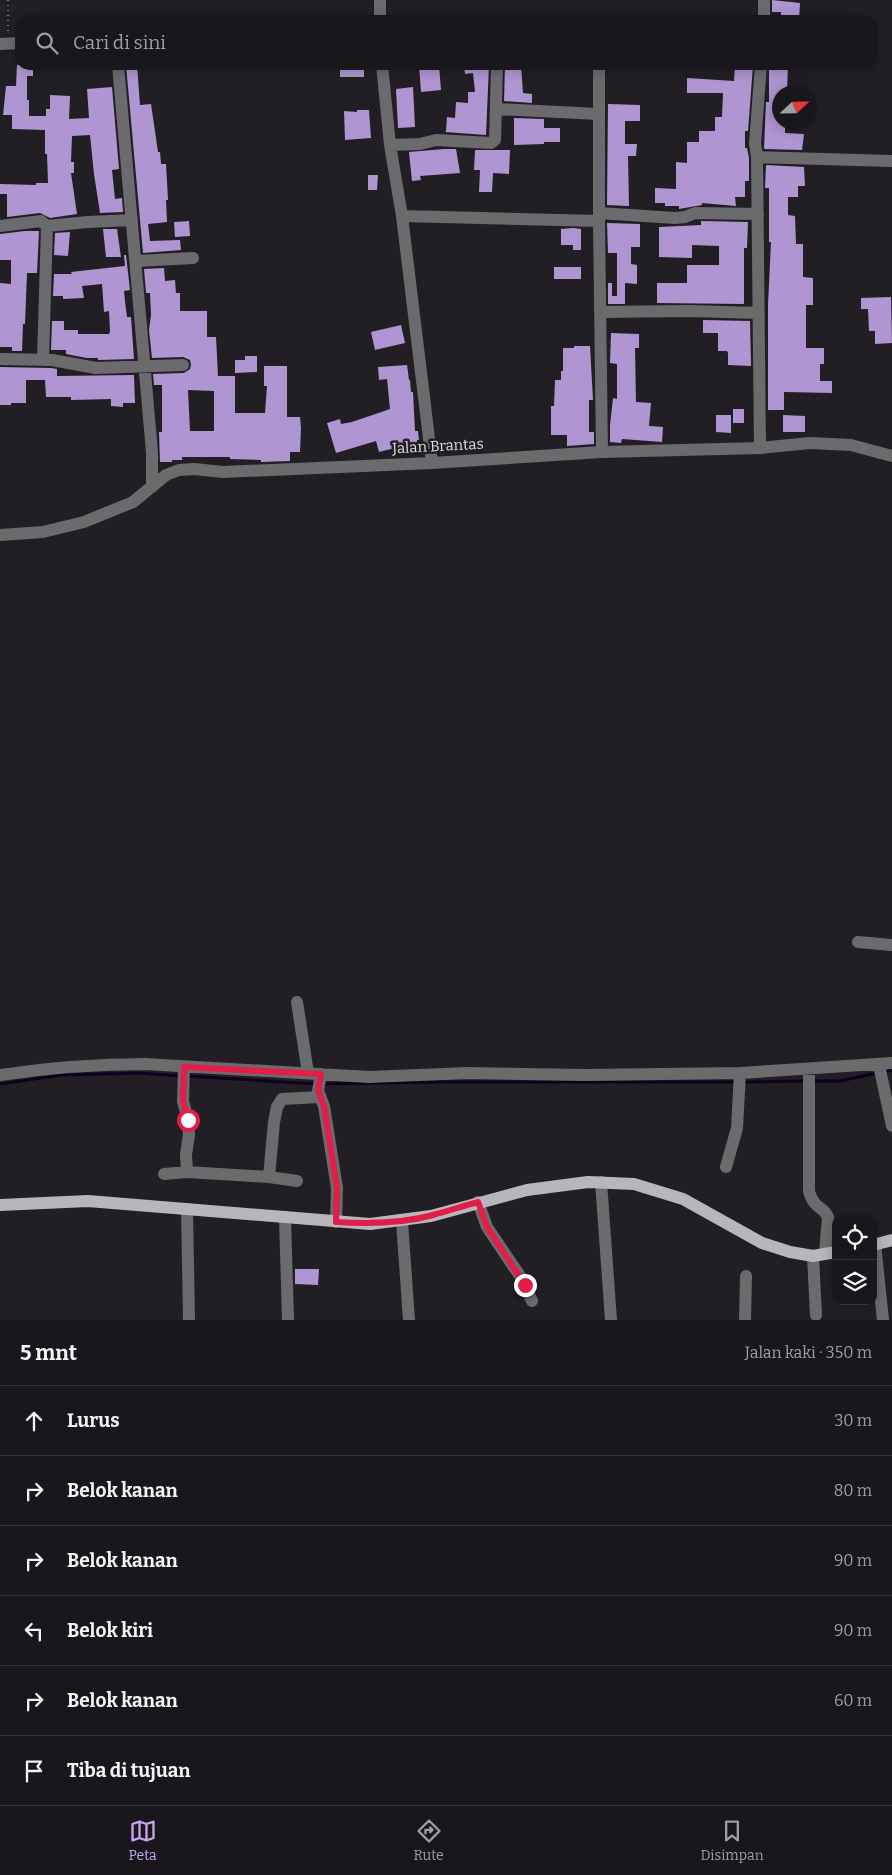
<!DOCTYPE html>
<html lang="id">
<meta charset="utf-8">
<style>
body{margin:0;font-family:Bitter,serif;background:#222024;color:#f1f3f6}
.controls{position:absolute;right:15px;bottom:15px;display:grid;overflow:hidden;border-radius:10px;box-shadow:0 2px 12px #0003}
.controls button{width:45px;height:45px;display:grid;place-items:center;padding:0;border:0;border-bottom:1px solid #37363a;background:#19171b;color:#f1f3f6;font:25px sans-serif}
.compass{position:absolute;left:772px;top:85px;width:45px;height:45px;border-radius:50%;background:#19171b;box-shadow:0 2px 12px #0003;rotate:68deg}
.stop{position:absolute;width:15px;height:15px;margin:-11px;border:4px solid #e11d48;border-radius:50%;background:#fff}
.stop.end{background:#e11d48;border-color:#fff;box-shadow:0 1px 5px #0008}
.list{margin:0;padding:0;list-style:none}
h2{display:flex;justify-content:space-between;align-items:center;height:65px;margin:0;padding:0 20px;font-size:21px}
h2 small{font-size:16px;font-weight:400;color:#9f9fa3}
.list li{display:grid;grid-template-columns:32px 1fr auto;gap:15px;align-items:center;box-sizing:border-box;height:70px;padding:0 20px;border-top:1px solid #37363a}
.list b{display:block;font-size:19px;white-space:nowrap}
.list em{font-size:16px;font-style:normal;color:#9f9fa3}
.icon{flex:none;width:28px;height:28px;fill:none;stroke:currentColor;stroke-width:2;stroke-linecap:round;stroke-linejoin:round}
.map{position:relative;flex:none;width:892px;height:1320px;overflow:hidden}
.search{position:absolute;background:#19171b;box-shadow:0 2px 12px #0003;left:15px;right:15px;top:15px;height:55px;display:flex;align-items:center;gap:12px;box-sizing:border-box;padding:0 18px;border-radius:15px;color:#9f9fa3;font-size:19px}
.sheet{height:485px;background:#19171b}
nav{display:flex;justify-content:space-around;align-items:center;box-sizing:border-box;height:70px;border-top:1px solid #37363a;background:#19171b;font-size:14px;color:#9f9fa3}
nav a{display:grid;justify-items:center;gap:2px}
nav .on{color:#c7a6f0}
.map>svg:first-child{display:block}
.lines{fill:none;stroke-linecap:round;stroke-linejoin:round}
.stream{stroke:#0f001f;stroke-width:3}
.building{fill:#af95d1;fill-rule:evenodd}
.path{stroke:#7b7a7e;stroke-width:2;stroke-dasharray:1 4;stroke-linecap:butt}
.minor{stroke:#6b6a6d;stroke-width:12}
.major{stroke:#b8b6bb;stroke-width:12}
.route{stroke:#e11d48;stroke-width:6}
.labels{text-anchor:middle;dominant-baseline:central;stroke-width:5;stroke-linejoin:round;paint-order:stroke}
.street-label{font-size:15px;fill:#dfdee1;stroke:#211f24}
</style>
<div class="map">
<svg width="892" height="1320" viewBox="0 0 892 1320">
<rect width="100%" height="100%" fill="#211f24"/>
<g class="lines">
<path class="stream" d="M884 1072 892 1070
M187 1076 316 1084
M812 1081H840L877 1073
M742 1082 806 1081
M0 1084 61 1075 140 1073 181 1076
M322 1084 439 1082H736"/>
</g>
<path class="building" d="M772 0 800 3 799 20H781V12H772Z
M17 65H33V76H27V100H29V116H46V109H50V95L70 96 69 119 89 118 87 89 112 87 119 169 112 170 115 199 122 198 123 212 100 213 94 174 90 135 72 136 71 162H74V173H71L77 214 50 218 40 213 7 217V194H0V184L36 185V183H48L47 154H45V130L12 129V115H3L6 86H16Z
M126 65H137L140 105 151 104 158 152H160L161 164H166L168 200H166L167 222 148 224 150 241 180 240 181 250 143 253Z
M340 65H364V77H340Z
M419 65H439L441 90 421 92Z
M464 65H489L486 135 445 132 446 131 447 117 455 118 456 102 468 103V92H475L473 73 465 74Z
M505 65H521L523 93 532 94V103L504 101Z
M735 65H753L748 131H745V148H747L749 158V181H745V197H735L736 206 702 203V205L679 209V206H665V203H655V188L676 189V162L687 163V142H699V131H715V117H722L723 93H687V78L734 81Z
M769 65H788L787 92H780V122H785V133L804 134 802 150 764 149 766 102H769Z
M413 87 415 127 398 128 396 89Z
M608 104 640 105V121H625V144H637L636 156H628L629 206 607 205Z
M357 110H369L371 138 345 140 344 111 357 112Z
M514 118 544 119V128H560V142H544V144L514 145Z
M444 149H456L460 173 420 176 421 180 412 181 409 152Z
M475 150H510L509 174 493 173 492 192H479L480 170H474Z
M766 165 804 167 805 186H798V197H788V215L795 216 796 244H803V277L813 278V305H806V348H824V364H820V381H832V393L784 392V410H768V305L771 242H769V188H765Z
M368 175H378L377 190H368Z
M189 221 190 236 175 237 174 222Z
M701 221 748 222 747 248H744V304L657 303V283H687V265H719V246L692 245V258L659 257V227L701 225Z
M607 223 640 224V247H631V264L637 265V284L625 283V304H608V283H612V296H617V253H608Z
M573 228 581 229V250H573V245H561V229Z
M103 229H117L121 257H106Z
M25 231H39L37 273H27L25 324H23L22 351H12V347H0V283L11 284V260H0V234Z
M70 232 68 256 54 255 55 233Z
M124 255H126L130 290 124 291 125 301 127 317H131L134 359 98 360V358H87L66 354V350H51L52 321H64V330H78V334H109L110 331 109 311 104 312 102 284 82 286 84 298 63 299V296H53L54 274H72L71 272 125 266Z
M554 267H581V279H554Z
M164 268 165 281 175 280 176 293H180V311H207V337H216L218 376H235V413H265L267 386H264V366H287V417H300L301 428 300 452H290V461L261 462V460L230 459V457H182V460H172V462H160L159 432H162V385H154L153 374 184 373 190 369 191 365 190 360 183 357 152 358 149 330 151 315 150 293H146L144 269ZM188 390 214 391V431H190Z
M891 297 892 343 875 344V331H869L868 309H861V298Z
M703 320 750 321 751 366 728 365V353L727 351H718V333H703Z
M401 325 405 343 375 350 371 332Z
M611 333 639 334V348H635L636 402 651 403 649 426 663 427 662 442 622 439 621 443 610 442V425L613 398 617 399V364L610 363Z
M574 346H590L593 400H589V432H594V444L567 446V435H551V406H554L555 380H561V371H563V348H574Z
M245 356H257V372L235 373V360H245Z
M407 365 409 380H410L411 392H413L415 431H418L419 440H417V448L395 450V448L379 452 376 441 336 453 327 423 340 419 341 424 352 422 390 409 387 379 379 380 378 367Z
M0 367 51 368 57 369V376L134 375 135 403H123V407L111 406V399L71 400V397H46L45 380H26V403H11V405H0Z
M733 409H744V423H733Z
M716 415H731V433L716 432Z
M783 415 805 416V432H783Z
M295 1269H319L318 1285 295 1284Z"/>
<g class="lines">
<path class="path" d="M8 31V0"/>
<path class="minor" d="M380 20V0
M764 20V0
M0 44 20 43
M118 65 152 452V487
M382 65 390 145 402 216 432 463
M599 65V221L602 452
M497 109 599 114
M390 145 420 144 436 140 491 143 495 140 497 65
M757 157 892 161
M599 213 675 218 685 217 695 213 758 214
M402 216 599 221
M0 226 41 221 47 226 43 360
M47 226 88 222 132 220
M136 261 193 258
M600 312 690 311 759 313
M0 359 52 360 96 368 183 365
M760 448 757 157 755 143 761 65
M0 535 43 532 84 522 133 502 166 475 179 470 194 469 223 472 432 463 602 452 760 448 810 443 851 445 892 456
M858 942 892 945
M297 1002 308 1073
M879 1065 892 1126
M809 1069V1191C814 1210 823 1205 828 1217L825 1253
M321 1074 318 1091 324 1106 337 1188 336 1222
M0 1075C48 1068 96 1064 145 1064L369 1077 468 1073 585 1075 740 1073 892 1063
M726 1167 737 1128 740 1073
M187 1172 269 1177
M164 1174 187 1172 186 1154 189 1135 188 1120 183 1101 184 1067
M297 1181 269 1177 274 1122 277 1107 282 1099 320 1097
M601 1182 611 1320
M478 1202 487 1227 522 1279 532 1301
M187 1209 189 1320
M285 1217 288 1320
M402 1221 409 1320
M875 1244 883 1320
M813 1256 816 1315
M745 1320 746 1276"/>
<path class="major" d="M0 1205 88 1201 370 1224 431 1216 527 1190 588 1182 634 1184 683 1199 762 1243 790 1252 813 1256 836 1252
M873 1245 892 1240"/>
</g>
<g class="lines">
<path class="route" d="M188 1120 183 1101 184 1067 321 1074 318 1090 324 1106 337 1188 336 1222C368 1224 401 1224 433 1215 448 1211 463 1206 478 1202L487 1227 525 1285"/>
</g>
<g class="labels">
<g class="street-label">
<text transform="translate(438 446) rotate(-3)">Jalan Brantas</text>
</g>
</g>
</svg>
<div class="controls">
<button><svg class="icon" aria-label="locate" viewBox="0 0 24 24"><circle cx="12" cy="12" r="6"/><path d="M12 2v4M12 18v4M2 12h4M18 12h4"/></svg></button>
<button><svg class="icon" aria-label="layers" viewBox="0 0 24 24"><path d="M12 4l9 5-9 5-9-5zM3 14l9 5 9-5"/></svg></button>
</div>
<svg class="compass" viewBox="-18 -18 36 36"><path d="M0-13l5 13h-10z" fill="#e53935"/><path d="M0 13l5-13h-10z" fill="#9f9fa3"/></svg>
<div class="stop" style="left:188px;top:1120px"></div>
<div class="stop end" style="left:525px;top:1285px"></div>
<div class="search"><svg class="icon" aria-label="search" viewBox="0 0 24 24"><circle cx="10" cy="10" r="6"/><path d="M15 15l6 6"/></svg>Cari di sini</div>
</div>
<section class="sheet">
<h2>5 mnt<small>Jalan kaki · 350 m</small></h2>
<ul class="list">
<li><svg class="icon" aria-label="ahead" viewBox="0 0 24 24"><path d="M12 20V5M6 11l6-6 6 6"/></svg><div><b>Lurus</b></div><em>30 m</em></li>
<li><svg class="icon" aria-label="right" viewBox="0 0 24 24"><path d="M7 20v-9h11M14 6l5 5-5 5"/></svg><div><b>Belok kanan</b></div><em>80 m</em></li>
<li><svg class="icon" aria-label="right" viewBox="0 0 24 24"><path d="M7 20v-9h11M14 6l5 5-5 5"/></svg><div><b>Belok kanan</b></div><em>90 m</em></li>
<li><svg class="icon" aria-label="left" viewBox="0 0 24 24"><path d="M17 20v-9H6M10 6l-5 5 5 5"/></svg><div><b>Belok kiri</b></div><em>90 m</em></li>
<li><svg class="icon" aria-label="right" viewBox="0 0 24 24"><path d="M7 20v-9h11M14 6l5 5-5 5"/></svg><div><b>Belok kanan</b></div><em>60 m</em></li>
<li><svg class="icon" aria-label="arrive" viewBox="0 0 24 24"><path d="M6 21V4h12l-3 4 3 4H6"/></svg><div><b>Tiba di tujuan</b></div></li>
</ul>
</section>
<nav>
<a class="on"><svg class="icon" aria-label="map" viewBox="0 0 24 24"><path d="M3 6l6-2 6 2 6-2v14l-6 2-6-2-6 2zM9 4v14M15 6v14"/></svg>Peta</a>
<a><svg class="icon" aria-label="directions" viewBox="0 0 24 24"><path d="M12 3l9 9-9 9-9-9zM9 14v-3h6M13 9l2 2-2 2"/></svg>Rute</a>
<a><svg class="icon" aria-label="saved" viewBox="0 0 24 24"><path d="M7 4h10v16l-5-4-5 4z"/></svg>Disimpan</a>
</nav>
